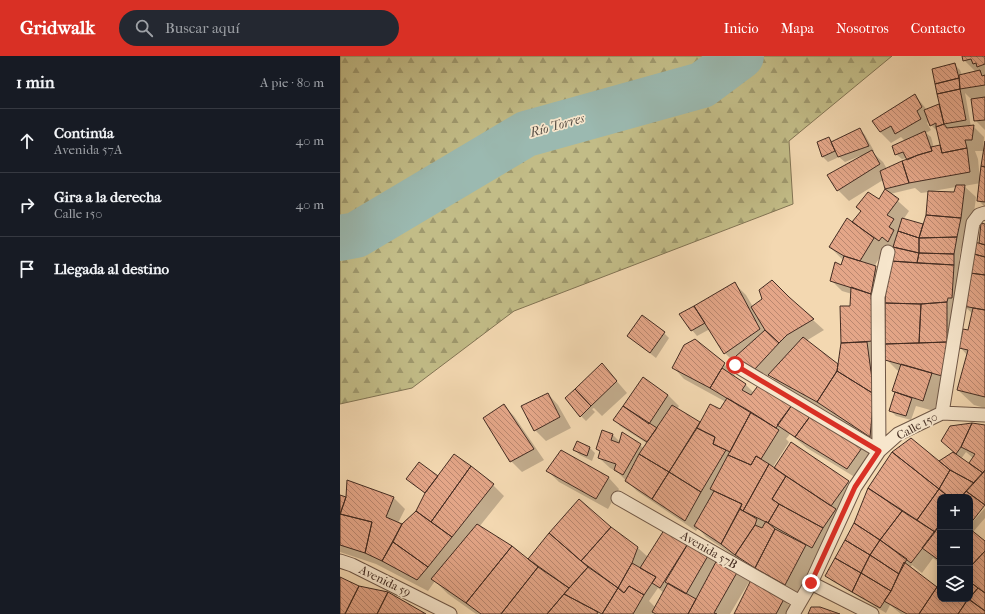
<!DOCTYPE html>
<html lang="es">
<meta charset="utf-8">
<style>
body{margin:0;font-family:"IM FELL French Canon",serif;background:#242831;color:#f1f3f6}
.controls{position:absolute;right:12px;bottom:12px;display:grid;overflow:hidden;border-radius:8px;box-shadow:0 2px 10px #0003}
.controls button{width:36px;height:36px;display:grid;place-items:center;padding:0;border:0;border-bottom:1px solid #363941;background:#171b24;color:#f1f3f6;font:20px sans-serif}
.stop{position:absolute;width:12px;height:12px;margin:-9px;border:3px solid #d93025;border-radius:50%;background:#fff}
.stop.end{background:#d93025;border-color:#fff;box-shadow:0 1px 4px #0008}
.list{margin:0;padding:0;list-style:none}
h2{display:flex;justify-content:space-between;align-items:center;height:52px;margin:0;padding:0 16px;font-size:17px}
h2 small{font-size:13px;font-weight:400;color:#9ea1a6}
.list li{display:grid;grid-template-columns:26px 1fr auto;gap:12px;align-items:center;box-sizing:border-box;height:64px;padding:0 16px;border-top:1px solid #363941}
.list b{display:block;font-size:15px;white-space:nowrap}
.list p{margin:0;font-size:13px;white-space:nowrap;color:#9ea1a6}
.list em{font-size:13px;font-style:normal;color:#9ea1a6}
.icon{flex:none;width:22px;height:22px;fill:none;stroke:currentColor;stroke-width:2;stroke-linecap:round;stroke-linejoin:round}
.map{position:relative;flex:none;width:645px;height:558px;overflow:hidden}
header{display:flex;align-items:center;gap:24px;box-sizing:border-box;height:56px;padding:0 20px;background:#d93025;color:#fff}
header strong{font-size:19px}
nav{display:flex;gap:22px;margin-inline-start:auto;font-size:14px}
.search{width:280px;height:36px;background:#242831;display:flex;align-items:center;gap:10px;box-sizing:border-box;padding:0 14px;border-radius:22px;color:#9ea1a6;font-size:15px}
main{display:flex}
aside{flex:1;background:#171b24}
.map>svg:first-child{display:block}
.forest{fill:url(#forest-firs);stroke:#827454}
.shadow{fill:#0003;fill-rule:evenodd}
.lines{fill:none;stroke-linecap:round;stroke-linejoin:round}
.river{stroke:#9bb9b0;stroke-width:46}
.building{fill:url(#building-back-hatch);stroke:#432c22}
.lane-casing{stroke:#6f5746;stroke-width:15}
.lane{stroke:#f7e6cc;stroke-width:13}
.route{stroke:#d93025;stroke-width:5}
.labels{text-anchor:middle;dominant-baseline:central;stroke-width:3.5;stroke-linejoin:round;paint-order:stroke}
.street-label{font-size:12px;fill:#432c22;stroke:#f7e6cc}
.water-label{font-size:13px;font-style:italic;fill:#594f46;stroke:#f7e6cc}
</style>
<header>
<strong>Gridwalk</strong>
<div class="search"><svg class="icon" aria-label="search" viewBox="0 0 24 24"><circle cx="10" cy="10" r="6"/><path d="M15 15l6 6"/></svg>Buscar aquí</div>
<nav><a>Inicio</a><a>Mapa</a><a>Nosotros</a><a>Contacto</a></nav>
</header>
<main>
<aside>
<h2>1 min<small>A pie · 80 m</small></h2>
<ul class="list">
<li><svg class="icon" aria-label="ahead" viewBox="0 0 24 24"><path d="M12 20V5M6 11l6-6 6 6"/></svg><div><b>Continúa</b><p>Avenida 57A</p></div><em>40 m</em></li>
<li><svg class="icon" aria-label="right" viewBox="0 0 24 24"><path d="M7 20v-9h11M14 6l5 5-5 5"/></svg><div><b>Gira a la derecha</b><p>Calle 150</p></div><em>40 m</em></li>
<li><svg class="icon" aria-label="arrive" viewBox="0 0 24 24"><path d="M6 21V4h12l-3 4 3 4H6"/></svg><div><b>Llegada al destino</b></div></li>
</ul>
</aside>
<div class="map">
<svg width="645" height="558" viewBox="0 0 645 558">
<defs>
<pattern id="forest-firs" width="22" height="20" patternUnits="userSpaceOnUse"><rect width="22" height="20" fill="#c2bc87"/><path d="M5 1l3.5 6h-7zM16 11l3.5 6h-7z" fill="#9f996e"/></pattern>
<pattern id="building-back-hatch" width="6" height="6" patternUnits="userSpaceOnUse"><rect width="6" height="6" fill="#e4a688"/><path d="M-1 5l2 2M0 0l6 6M5-1l2 2" fill="none" stroke="#ba876f"/></pattern>
</defs>
<rect width="100%" height="100%" fill="#f3d8b1"/>
<filter id="stains"><feTurbulence type="fractalNoise" baseFrequency=".005" numOctaves="4"/><feColorMatrix values="0 0 0 0 .2 0 0 0 0 .09 0 0 0 0 .02 0 0 0 .5 -.17"/></filter>
<radialGradient id="worn" r=".72"><stop offset=".6" stop-color="#630" stop-opacity="0"/><stop offset="1" stop-color="#630" stop-opacity=".3"/></radialGradient>
<path class="forest" d="M0 0H552L449 85 453 148 174 255 72 332 0 348Z"/>
<path class="shadow" d="M623 0H645V74L635 64 632 44 625 37 631 71 633 70 644 81 643 95H635L638 103 640 124 645 94V151L638 144 641 127 624 130 636 141 632 173 628 192H621L619 204V216L603 327 594 355 576 350 571 364 556 360 550 354 556 338 553 335 559 315 557 314 546 303V296L538 297 540 390 489 356 440 330 430 319 425 324 396 308 385 297 370 273 357 280 352 274 395 228 406 239 413 251 452 245 484 274 466 285 499 310 502 287 501 251H511L512 238 502 235 491 224 501 210 503 204 490 191 512 167 539 144 546 133 543 124 509 145 498 134 521 101 520 100 505 106 499 101 488 106 483 101 489 82 493 86 520 74 525 79 534 95 532 96 543 106 547 113 568 104 567 102 562 103 556 98 565 85 561 81 551 87 540 76 575 39 587 54 600 49 614 8 620 14 622 19 636 16 624 4ZM589 65 591 69 597 75 598 74 601 90 594 92 591 81 586 77 591 74 587 67ZM616 131 615 137 593 135ZM575 132 581 137 589 136 587 159 583 170 563 164 569 155 550 138ZM554 190 546 290H544L541 249 547 222 534 211 545 192 550 195Z
M645 169V352L634 349 618 334 627 299 620 291 629 275 633 258 624 250 642 189 640 187Z
M324 277 329 282 316 302 294 285Z
M262 308 287 337 262 360 254 352 252 353 255 356 246 365 241 360Z
M384 308 395 319 394 321 406 329 414 337 523 390 534 401 518 423 467 392 450 378 446 383 449 386 431 414 508 426 519 437 477 499 456 539 427 522 366 481 358 472 356 475 297 435 276 415 270 412 259 402 261 396 257 392 272 378 280 386 300 389 304 393 308 388 280 370 275 364 328 339 339 350 337 353 361 367 380 355 386 346 344 323 334 312Z
M208 338 218 349 231 372 206 385 195 374Z
M163 349 174 360 204 404 182 416 171 405Z
M645 370V449L630 466V441H600V507L593 502 582 517 572 509 570 512 597 532 600 526V543H630V469L645 452V462L633 476 645 486V558H561L550 549 546 557 492 525 486 520 515 467 529 433 599 406 614 396ZM626 396 633 402 630 407 634 411 621 403Z
M250 392 255 397 252 405 240 399 234 394Z
M221 395 269 422 279 433 268 453 219 426 208 415Z
M98 422 153 429 164 440 139 471 188 505 239 445 271 472 298 492 308 501 326 473 368 499 377 507 399 514 411 526 444 544 455 555 453 558H395L411 527 409 526 390 558H136L108 538 95 525 88 535 36 508 0 496V440L6 443 8 425 54 442 65 453 58 467 63 469 76 455 86 438 67 423ZM318 532 324 537 315 551 309 545Z"/>
<g class="lines">
<path class="river" d="M0 182 16 179 186 78 362 29 401 0"/>
</g>
<path class="building" d="M622 0H645V8L637 11 636 7 633 8 631 3 623 5Z
M615 7 619 22 595 28 592 13Z
M640 14 642 20 645 19V29L620 33 619 19Z
M619 22 620 33 597 38 595 28Z
M620 33 626 64 604 68 597 38Z
M575 38 582 51 577 55 581 63 555 78 551 70 540 76 532 65Z
M645 41V64L634 65 631 43Z
M599 48 604 68 596 71V67L590 70 584 54Z
M604 68 607 72 634 69 632 84H625L627 92 602 97 596 71Z
M520 72 529 90 498 101 491 86Z
M585 75 592 95 578 99 567 104 563 96 555 99 552 90Z
M489 81 495 95 482 101 477 86Z
M645 85V111L641 110Z
M600 89 602 97 627 92 630 116 569 127 562 105 578 99 592 95 591 91Z
M532 94 540 108 497 135 487 119Z
M562 105 569 127 545 133 540 115Z
M641 110 645 111V146L637 145Z
M616 129H625L621 162 586 159 588 135 614 136Z
M545 133 559 143 547 159 554 163 549 171 554 174 548 186 542 181 539 185 512 166 521 155 516 151 528 136 539 143Z
M586 159 621 162 617 181 579 182Z
M507 162 534 182 520 205 504 200 489 191Z
M562 162 583 168 579 182 558 175Z
M641 167 645 168V189L639 187Z
M558 175 579 182V197L553 191Z
M617 181 614 198 579 197V182Z
M635 186 645 189V201L634 198Z
M553 191 579 197 577 207 551 205Z
M579 197 614 198V209L577 207Z
M634 198 645 201V219L630 217Z
M504 200 536 210 531 238 490 225 495 206 501 209Z
M551 205 614 209 612 242H608L607 246 581 248 545 247 547 217Z
M630 217 645 219V254L623 250Z
M432 224 449 241 474 263 447 279 439 287 425 274 411 251 422 243 419 234Z
M395 226 420 273 384 298 354 250Z
M511 231 531 238 534 285 501 287 500 250H510Z
M607 246V286L579 287 581 248Z
M545 247 581 248 579 287 545 288Z
M354 250 365 267 351 275 339 258Z
M633 252 645 254V341L617 334 628 294 619 292 623 273 628 274Z
M302 259 325 276 310 297 287 280Z
M425 274 439 287 414 314 395 301Z
M463 281 498 308 497 315 477 346 428 319Z
M355 283 385 307 370 332 332 312 344 289Z
M527 286 534 338 497 315 501 287Z
M607 286 602 320 545 304V288Z
M262 307 277 325 251 350 235 333Z
M561 308 592 317 583 345 552 335Z
M382 312 406 328 402 334 411 339 420 327 452 349 436 372 370 332Z
M497 315 534 338 530 381 477 346Z
M303 321 328 339 309 368 283 350Z
M235 333 251 350 240 361 225 342Z
M555 336 572 342 566 360 549 355Z
M208 337 220 361 194 375 181 350Z
M387 342 411 356 390 396 373 388 375 381 357 372 370 348 380 353Z
M164 348 194 393 170 406 143 362Z
M332 349 360 366 329 416 299 398Z
M452 349 471 359 455 381 437 369Z
M283 350 317 372 307 386 273 364Z
M411 356 439 374 421 403 416 400 411 409 388 399Z
M471 359 524 389 507 413 455 381Z
M632 367 621 391 616 398 601 385 610 370Z
M632 367 645 369V414L643 417 629 407 635 398 621 391Z
M357 372 375 381 373 388 386 394 361 436 329 416Z
M262 374 273 378 271 384 279 387 282 376 301 388 283 419 274 414 276 408 258 402 260 395 256 393Z
M571 382 610 414 599 433 552 396Z
M237 385 250 391 247 400 233 394Z
M451 386 509 425 491 450 434 412Z
M221 394 269 421 256 443 206 415Z
M552 396 599 433 577 464 528 432Z
M613 396 643 417 634 427 610 414 599 405Z
M114 398 131 410 91 466 76 455 85 437Z
M299 398 329 416 312 443 285 425Z
M388 399 411 409 416 400 429 408 403 455 400 453 402 448 370 433Z
M79 406 98 420 85 437 66 423Z
M429 408 446 420 432 443 439 448 428 467 403 455Z
M131 410 154 428 112 481 91 466Z
M610 414 634 427 621 441H609L599 433Z
M645 414V449L626 435Z
M329 416 361 436 345 465 312 443Z
M446 420 496 453 483 472 439 448 432 443Z
M7 424 54 441 46 461 62 468 42 505 25 497 32 466 0 458 6 441Z
M528 432 562 455 540 484 514 467Z
M599 433 609 441H600V468L595 476 577 464Z
M374 435 402 448 381 488 354 470Z
M626 435 645 449 630 468V441H621Z
M0 439 6 441 0 459Z
M239 443 271 471 241 505 209 477Z
M439 448 483 472 472 492 428 467Z
M400 453 417 463 415 469 395 499 381 488Z
M76 455 112 481 88 511 53 486 62 468Z
M562 455 595 476 571 507 540 484Z
M0 458 32 466 25 497 0 489Z
M426 465 435 473 415 512 395 499 415 469 422 472Z
M514 467 540 484 530 499 505 484Z
M137 468 172 490 126 547 91 523Z
M600 468V505L582 492Z
M271 471 298 491 292 507 278 532 241 505Z
M326 471 349 486 320 532 312 527 316 521 300 512Z
M435 473 466 489 445 529 415 512Z
M630 473 645 485V495L630 511Z
M209 477 248 511 229 532 188 503Z
M505 484 530 499 521 517 495 502Z
M540 484 567 503 559 518 530 499Z
M53 486 88 511 77 524 42 505Z
M349 486 369 498 346 538 325 526Z
M172 490 198 511 161 558H141L126 547Z
M645 495V537L630 526V511Z
M530 499 559 518 551 535 521 517Z
M378 502 399 513 374 557 377 558H348Z
M495 502 521 517 512 536 485 520Z
M564 506 597 531 579 558H567L544 545 551 535Z
M292 507 316 521 304 539 289 530 284 537 278 532Z
M198 511 229 532 207 558H161Z
M248 511 278 532 262 558 224 538Z
M521 517 551 535 540 552 512 536Z
M0 521 19 530 5 558H0Z
M600 523V543H628L618 558H579L597 531Z
M411 524 444 543 436 558H394Z
M630 526 638 532 630 541Z
M328 527 356 543 348 558H316L312 556Z
M19 530 48 536 37 558H5Z
M289 530 304 539 293 558H262L278 532 284 537Z
M638 532 645 537V555L629 543Z
M48 536 86 558H37Z
M224 538 258 556 257 558H207Z
M628 543 645 555V558H618Z
M471 551H480L500 558H468Z"/>
<g class="lines">
<defs>
<path id="lane" d="M395 309 539 395
M602 357 633 167 639 159 645 157
M539 395 538 241 548 196
M278 442 460 546
M0 505 12 509 110 558
M471 527 532 558
M453 558 471 527 515 431 539 395 558 378 602 357 645 359"/>
</defs>
<use href="#lane" class="lane-casing"/>
<use href="#lane" class="lane"/>
</g>
<g class="lines">
<path class="route" d="M395 309 539 395 515 431 471 527"/>
</g>
<g class="labels">
<g class="street-label">
<text transform="translate(577 370) rotate(-28)">Calle 150</text>
<text transform="translate(369 494) rotate(30)">Avenida 57B</text>
<text transform="translate(45 525) rotate(26)">Avenida 59</text>
</g>
<g class="water-label">
<text transform="translate(217 69) rotate(-16)">Río Torres</text>
</g>
</g>
<rect width="100%" height="100%" filter="url(#stains)"/>
<rect width="100%" height="100%" fill="url(#worn)"/>
</svg>
<div class="controls">
<button>+</button>
<button>−</button>
<button><svg class="icon" aria-label="layers" viewBox="0 0 24 24"><path d="M12 4l9 5-9 5-9-5zM3 14l9 5 9-5"/></svg></button>
</div>
<div class="stop" style="left:395px;top:309px"></div>
<div class="stop end" style="left:471px;top:527px"></div>
</div>
</main>
